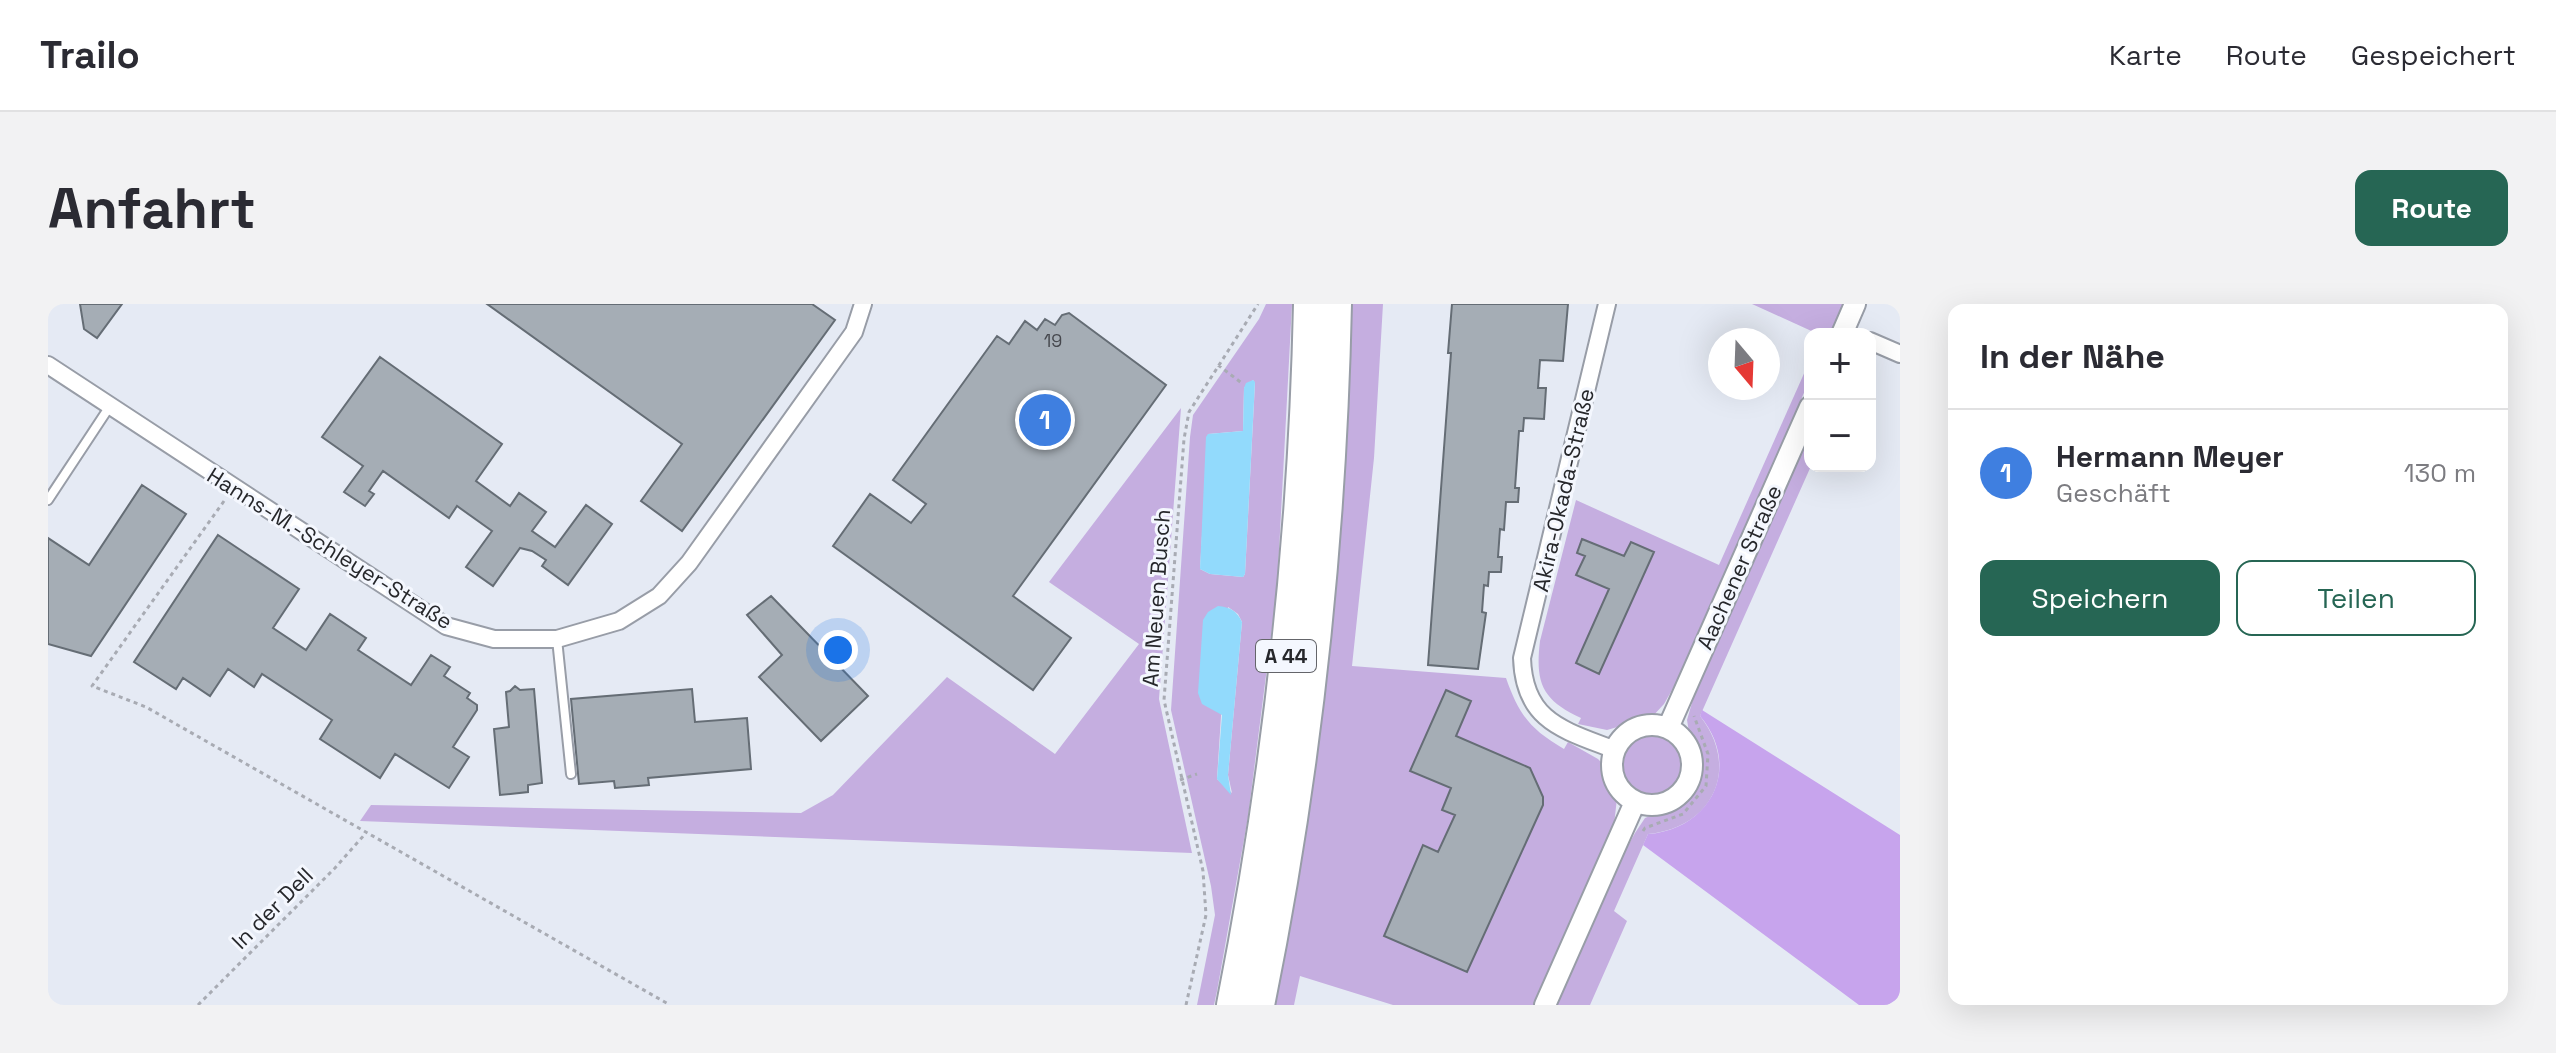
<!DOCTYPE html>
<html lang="de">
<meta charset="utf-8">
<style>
body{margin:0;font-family:"Space Grotesk",sans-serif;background:#f2f2f3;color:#2b2b33}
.controls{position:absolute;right:24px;top:24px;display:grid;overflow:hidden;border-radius:16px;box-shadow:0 8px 32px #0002}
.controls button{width:72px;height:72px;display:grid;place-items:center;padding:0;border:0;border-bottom:2px solid #e1e1e2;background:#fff;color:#2b2b33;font:40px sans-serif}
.compass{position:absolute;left:1660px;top:24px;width:72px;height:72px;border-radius:50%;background:#fff;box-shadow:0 8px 32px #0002;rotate:161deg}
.you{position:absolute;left:790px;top:346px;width:28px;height:28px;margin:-20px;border:6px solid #fff;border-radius:50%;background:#1a73e8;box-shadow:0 0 0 12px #1a73e833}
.badge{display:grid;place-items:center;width:52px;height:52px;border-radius:50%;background:#266654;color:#fff;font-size:26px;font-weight:700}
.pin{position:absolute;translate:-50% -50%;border:4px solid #fff;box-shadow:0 2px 8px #0006}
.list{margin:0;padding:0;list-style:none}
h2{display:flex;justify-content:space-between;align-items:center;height:104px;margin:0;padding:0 32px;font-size:34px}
h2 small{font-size:26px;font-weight:400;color:#7c7c81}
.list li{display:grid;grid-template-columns:52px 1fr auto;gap:24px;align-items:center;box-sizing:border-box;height:128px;padding:0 32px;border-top:2px solid #e1e1e2}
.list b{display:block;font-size:30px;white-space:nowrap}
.list p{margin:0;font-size:26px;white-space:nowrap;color:#7c7c81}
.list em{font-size:26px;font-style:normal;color:#7c7c81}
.actions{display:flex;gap:16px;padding:24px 32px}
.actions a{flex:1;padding:18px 0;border:2px solid #266654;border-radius:16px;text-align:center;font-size:28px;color:#266654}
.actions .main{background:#266654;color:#fff}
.map{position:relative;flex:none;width:1852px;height:701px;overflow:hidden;border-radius:16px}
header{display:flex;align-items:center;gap:48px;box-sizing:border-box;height:112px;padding:0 40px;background:#fff;border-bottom:2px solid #e1e1e2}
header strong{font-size:38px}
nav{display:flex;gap:44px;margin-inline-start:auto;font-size:28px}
.intro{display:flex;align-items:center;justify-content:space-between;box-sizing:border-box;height:192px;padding:0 48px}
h1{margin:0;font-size:56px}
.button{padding:20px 36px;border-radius:16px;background:#266654;color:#fff;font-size:28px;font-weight:700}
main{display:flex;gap:48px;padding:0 48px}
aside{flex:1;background:#fff;border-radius:16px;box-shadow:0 8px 32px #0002}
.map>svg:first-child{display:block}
.green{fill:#c5aee0;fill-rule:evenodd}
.forest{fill:#c7a4ed}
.water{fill:#92dafc}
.building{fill:#a5adb5;stroke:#656d75;stroke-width:2}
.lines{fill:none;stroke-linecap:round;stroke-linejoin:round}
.service-casing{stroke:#989da7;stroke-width:12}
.minor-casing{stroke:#989da7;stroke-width:20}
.tertiary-casing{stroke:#989da7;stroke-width:24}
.motorway-casing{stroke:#989da7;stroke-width:34}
.path{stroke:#a8abb3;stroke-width:3;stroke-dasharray:4 4;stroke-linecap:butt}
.service{stroke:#fff;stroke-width:8}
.minor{stroke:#fff;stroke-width:16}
.tertiary{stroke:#fff;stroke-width:20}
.motorway{stroke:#fff;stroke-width:30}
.labels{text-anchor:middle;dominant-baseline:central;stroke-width:6;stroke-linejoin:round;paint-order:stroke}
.number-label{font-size:18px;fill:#46484e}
.shield{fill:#f4f7fe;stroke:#64656a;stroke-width:2}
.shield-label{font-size:20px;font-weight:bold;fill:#26272b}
.street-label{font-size:22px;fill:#26272b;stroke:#f4f7fe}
</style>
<header>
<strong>Trailo</strong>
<nav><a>Karte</a><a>Route</a><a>Gespeichert</a></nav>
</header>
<div class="intro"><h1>Anfahrt</h1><a class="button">Route</a></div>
<main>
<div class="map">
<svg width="1852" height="701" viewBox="0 0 1852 701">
<rect width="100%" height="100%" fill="#e5eaf4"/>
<path class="green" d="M1218 0H1244L1229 285 1200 513 1169 687 1166 701H1149L1167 611 1163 582 1123 406 1142 133 1145 111 1211 15ZM1205 76 1207 79 1197 270 1195 273 1162 270 1152 265 1160 130 1195 127 1196 84ZM1180 303 1190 310 1194 318 1180 471 1184 489 1169 475Z
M1301 0H1335L1326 154 1304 362 1458 374C1471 411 1482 425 1516 445L1520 438 1550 455 1556 461 1559 478 1569 494 1566 521 1487 701H1345L1252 672 1246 701H1226L1262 491 1288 290Z
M1704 0H1795L1782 30H1770Z
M1762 56V75L1632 372 1616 400 1604 413 1559 426 1530 420 1533 414C1494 396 1487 379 1492 337L1528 196 1671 261Z
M1133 104 1111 395 1144 549 312 517 323 501 753 509 785 491 899 373 1007 450 1091 340 1001 278Z
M1762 118 1763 162 1652 412C1693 464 1665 524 1600 530L1566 607 1579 617 1542 701H1507L1563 572 1587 529 1597 514 1631 500 1645 485 1651 462 1650 449 1642 434 1639 416 1652 371Z
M1569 461a35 35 0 1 1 70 0a35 35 0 1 1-70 0Z"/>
<path class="forest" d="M1654 406 1852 531V693L1840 701H1811L1595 541 1600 530C1664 525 1694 462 1652 412Z"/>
<path class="water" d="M1205 76 1207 78 1197 270 1195 273 1162 270 1152 265 1158 133 1160 130 1195 127 1196 84 1198 79Z
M1170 302C1182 303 1189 307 1194 318L1180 471 1183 491 1169 475 1174 411 1154 400 1150 389 1155 316 1160 308Z"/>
<path class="building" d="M32 0H74L49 34 36 25Z
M439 0H764L787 16 634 227 593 197 634 140Z
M1404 0H1520L1515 57 1492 56 1490 84H1498L1496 115 1476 114 1475 127H1471L1467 184H1471L1470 198H1458L1456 226 1452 225 1450 253H1454L1453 268H1441L1440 282 1436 281 1434 308 1438 309 1430 365 1380 361 1403 49H1400Z
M1021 9 1118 81 965 292 1023 334 985 386 785 242 822 190 863 219 878 200 845 176 949 32 961 40 977 17 989 26 997 15 1007 21 1014 11Z
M332 53 454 140 428 177 462 202 471 189 498 208 484 227 507 243 538 201 564 220 520 281 494 262 498 256 484 247 472 244 445 282 418 263 444 227 409 202 401 214 335 167 321 187 326 190 317 202 296 188 315 162 274 133Z
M94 181 138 210 43 352 0 340V234L41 261Z
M170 231 251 285 225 324 258 346 282 310 318 334 310 346 363 381 383 351 402 363 396 372 422 389 419 394 429 401V406L405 443 421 453 401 484 347 450 332 474 272 435 284 416 214 370 206 383 180 365 162 392 135 374 128 385 86 358Z
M1534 235 1576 252 1583 238 1606 248 1551 370 1528 359 1561 285 1528 271 1537 252 1529 249Z
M723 292 820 392 773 437 711 373 734 351 699 311Z
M467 382 472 386 486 385 494 479 480 481V488L452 491 446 425 461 423 458 388 462 387Z
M644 385 647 418 699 414 703 465 600 474 601 481 567 484 566 477 531 480 523 395Z
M1398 386 1423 397 1408 432 1482 464 1495 493V501L1419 668 1336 632 1375 541 1390 548 1407 511 1394 506 1403 484 1362 467Z"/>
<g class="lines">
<defs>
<path id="service" d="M0 196 62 102
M509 335 523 470"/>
<path id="minor" d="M1559 0 1474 354C1476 418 1516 426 1567 446
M1822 37 1852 50
M0 61 398 322 446 335H509L571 317 611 292 641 259 806 28 815 0"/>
<path id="tertiary" d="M1794 30 1807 0
M1564 461a40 40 0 1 1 80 0a40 40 0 1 1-80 0Z
M1620 424 1762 103
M1497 701 1587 498"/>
<path id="motorway" d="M1184 701C1230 469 1256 236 1261 0
M1211 701C1258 470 1283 236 1288 0"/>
</defs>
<use href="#service" class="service-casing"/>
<use href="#minor" class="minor-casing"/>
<use href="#tertiary" class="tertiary-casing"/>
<use href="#motorway" class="motorway-casing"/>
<path class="path" d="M1170 61 1195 80
M176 197 44 382 98 403 622 701
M1132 476 1149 470
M1595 527 1597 524 1635 510 1658 482 1660 450 1646 412
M150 701 287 564 318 529
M1138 701 1158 611 1155 567 1116 396 1136 135 1141 108 1210 0"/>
<use href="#service" class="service"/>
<use href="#minor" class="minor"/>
<use href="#tertiary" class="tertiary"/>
<use href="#motorway" class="motorway"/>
</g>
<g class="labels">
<g class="number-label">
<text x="1005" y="36">19</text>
</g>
<rect class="shield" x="1208" y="336" width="60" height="32" rx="6"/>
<g class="shield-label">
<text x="1238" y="352">A 44</text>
</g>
<g class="street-label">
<text transform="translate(1515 186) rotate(-77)">Akira-Okada-Straße</text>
<text transform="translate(282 244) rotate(32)">Hanns-M.-Schleyer-Straße</text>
<text transform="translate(1691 263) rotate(-66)">Aachener Straße</text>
<text transform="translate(1108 294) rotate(-86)">Am Neuen Busch</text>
<text transform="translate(224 604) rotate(-45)">In der Dell</text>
</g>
</g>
</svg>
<div class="controls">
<button>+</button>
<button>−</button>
</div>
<svg class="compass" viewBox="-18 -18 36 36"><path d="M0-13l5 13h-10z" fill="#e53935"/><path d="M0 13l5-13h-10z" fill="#7c7c81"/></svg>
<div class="you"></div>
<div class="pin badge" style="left:997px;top:116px;background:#3f7fe0">1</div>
</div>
<aside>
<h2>In der Nähe<small></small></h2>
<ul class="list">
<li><span class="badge" style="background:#3f7fe0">1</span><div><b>Hermann Meyer</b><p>Geschäft</p></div><em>130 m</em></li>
</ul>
<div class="actions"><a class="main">Speichern</a><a>Teilen</a></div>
</aside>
</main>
